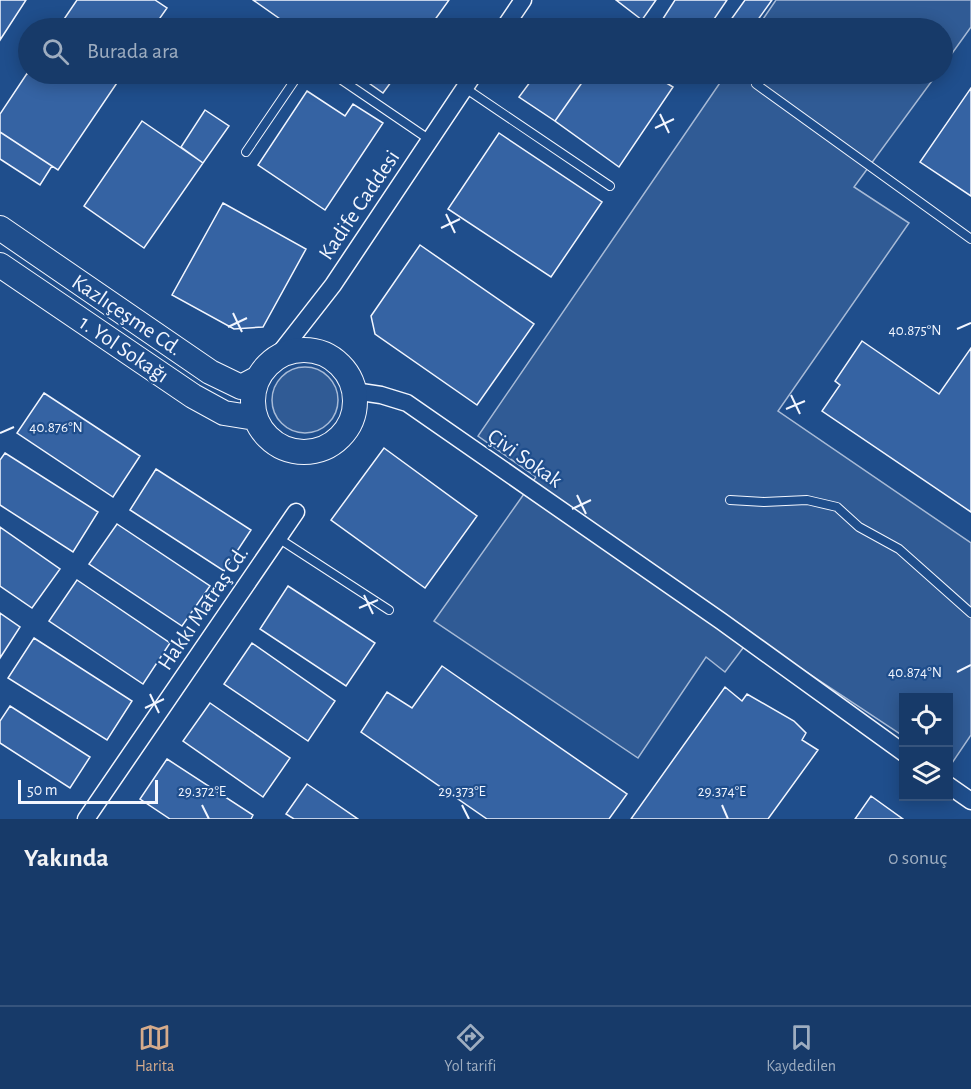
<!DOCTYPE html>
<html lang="tr">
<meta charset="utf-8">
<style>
body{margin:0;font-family:"Alegreya Sans",sans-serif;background:#20416f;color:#f1f3f6}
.controls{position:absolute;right:18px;bottom:18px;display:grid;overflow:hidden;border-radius:0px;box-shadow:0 3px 15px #0003}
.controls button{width:54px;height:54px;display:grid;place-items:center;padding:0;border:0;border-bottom:2px solid #36547d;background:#173a69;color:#f1f3f6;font:30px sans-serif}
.scale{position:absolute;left:18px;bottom:15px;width:140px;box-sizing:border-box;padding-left:6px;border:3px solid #f2f6ff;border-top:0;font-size:16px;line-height:21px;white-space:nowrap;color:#f2f6ff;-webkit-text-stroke:4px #1f4e8c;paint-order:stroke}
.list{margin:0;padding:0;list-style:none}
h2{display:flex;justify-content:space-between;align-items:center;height:78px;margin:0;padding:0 24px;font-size:26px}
h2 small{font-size:20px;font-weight:400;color:#9eadc0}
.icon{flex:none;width:33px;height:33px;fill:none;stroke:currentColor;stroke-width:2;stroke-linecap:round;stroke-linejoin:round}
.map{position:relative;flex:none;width:971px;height:819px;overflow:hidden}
.search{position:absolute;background:#173a69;box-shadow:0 3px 15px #0003;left:18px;right:18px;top:18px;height:66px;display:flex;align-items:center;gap:15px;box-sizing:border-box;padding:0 21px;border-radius:33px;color:#9eadc0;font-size:22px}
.sheet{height:186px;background:#173a69}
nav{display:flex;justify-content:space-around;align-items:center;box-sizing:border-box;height:84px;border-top:2px solid #36547d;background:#173a69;font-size:16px;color:#9eadc0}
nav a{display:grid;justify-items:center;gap:3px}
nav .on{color:#d6ab8b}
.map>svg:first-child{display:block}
.built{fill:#305b95;stroke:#a8bbd7;stroke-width:1.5}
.building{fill:#3563a3;stroke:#f2f6ff;stroke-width:1.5}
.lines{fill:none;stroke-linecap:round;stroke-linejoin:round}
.lane-casing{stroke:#f2f6ff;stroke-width:10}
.street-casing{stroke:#f2f6ff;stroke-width:19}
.secondary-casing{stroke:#f2f6ff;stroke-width:26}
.lane{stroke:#1f4e8c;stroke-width:8}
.street{stroke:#1f4e8c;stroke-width:16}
.secondary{stroke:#1f4e8c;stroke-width:24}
.ticks{fill:none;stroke:#f2f6ff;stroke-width:2}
.labels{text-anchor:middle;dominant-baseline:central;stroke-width:4.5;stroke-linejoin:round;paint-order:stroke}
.street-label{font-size:22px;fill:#f2f6ff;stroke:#1f4e8c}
.ticks-label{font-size:15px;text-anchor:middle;fill:#f2f6ff;stroke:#1f4e8c;stroke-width:4.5;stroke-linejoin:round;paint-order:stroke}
</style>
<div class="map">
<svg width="971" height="819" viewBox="0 0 971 819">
<rect width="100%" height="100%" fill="#1f4e8c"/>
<path class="built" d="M776 0H971V27L943 66 942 28H757Z
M726 74H937L854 187 909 223 778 411 971 543V735L950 766 948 698H904L903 736 752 636 725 672 706 657 638 758 434 621 536 477 478 436Z
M272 400a33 33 0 1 1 66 0a33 33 0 1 1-66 0Z"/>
<path class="building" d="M0 0H26L0 40Z
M77 0H155L167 8 153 28H58Z
M253 0H449L429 28H293Z
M616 0H656L642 20Z
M675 0H727L708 28H657Z
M745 0H772L752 28H725Z
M572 21 584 28H567Z
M28 72V74H123L58 170 0 132V114Z
M356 74H397L383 93Z
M536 74H588L555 121 519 97Z
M588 74H652L673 87 619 167 555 121Z
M971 88V196L920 162Z
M307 91 345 116 353 104 383 123 325 210 258 165Z
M205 110 229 126 203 163 181 147Z
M142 121 203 163 144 248 84 206Z
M0 132 52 166 40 185 0 159Z
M499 133 602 202 551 277 448 209Z
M223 203 306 249 263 327 234 329 172 295Z
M420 245 534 324 477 405 375 334 371 316Z
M862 341 939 394 971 348V512L822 411 840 385 835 381Z
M44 393 140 456 113 497 17 433Z
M384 448 477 516 425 588 331 520Z
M5 453 98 512 73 552 0 505V460Z
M156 469 251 530 224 571 130 510Z
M117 524 210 586 182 626 89 564Z
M0 527 60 569 32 608 0 586Z
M77 580 170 643 143 684 49 621Z
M288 586 375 643 346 686 260 629Z
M0 613 20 627 0 658Z
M34 638 132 701 107 740 8 678Z
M252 643 335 701 308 741 224 684Z
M442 666 627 794 609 819H487L361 732 387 692 412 708Z
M725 687 742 701 747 694 794 721 806 733 802 740 818 750 768 819H631Z
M210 703 290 758 263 797 183 741Z
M10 706 90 757 70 788 0 743V721Z
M167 759 253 815 251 819H170L140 799Z
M307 784 358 819H294L286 814Z
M871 796 903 819H855Z"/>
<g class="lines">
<defs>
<path id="lane" d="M333 74 430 140
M756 84 971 239
M465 88 610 186
M246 152 299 74
M730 500 764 502 807 500 837 507 859 527 899 549 971 613
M278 538 389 610"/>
<path id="street" d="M504 28 523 0
M276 358 333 285 474 74
M354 391 381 395 407 403 721 621 904 753
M948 785 971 801
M86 819 296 512"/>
<path id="secondary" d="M0 228 210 372 241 387 258 378
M0 265 193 396 224 413 255 418
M253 401a51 51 0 1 1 102 0a51 51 0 1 1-102 0Z"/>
</defs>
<use href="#lane" class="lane-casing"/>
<use href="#street" class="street-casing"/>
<use href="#secondary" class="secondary-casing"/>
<use href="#lane" class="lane"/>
<use href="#street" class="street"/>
<use href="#secondary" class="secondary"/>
</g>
<path class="ticks" d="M660 114 669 133M655 128 674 119M446 214 455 233M441 228 460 219M233 313 242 332M228 327 247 318M957 329 971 323M791 395 800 414M786 409 805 401M0 433 14 427M577 495 586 514M572 509 591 500M364 595 373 614M359 608 378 600M957 672 971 665M150 694 159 713M145 708 164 699M202 805 209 819M462 805 469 819M722 805 728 819"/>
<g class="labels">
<g class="street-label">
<text transform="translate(359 205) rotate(-56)">Kadife Caddesi</text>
<text transform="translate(127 315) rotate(34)">Kazlıçeşme Cd.</text>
<text transform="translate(124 349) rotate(34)">1. Yol Sokağı</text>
<text transform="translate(525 458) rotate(35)">Çivi Sokak</text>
<text transform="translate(203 608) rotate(-56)">Hakkı Matraş Cd.</text>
</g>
</g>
<g class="ticks-label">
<text x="915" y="335">40.875°N</text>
<text x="56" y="432">40.876°N</text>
<text x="915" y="677">40.874°N</text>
<text x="202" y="796">29.372°E</text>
<text x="462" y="796">29.373°E</text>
<text x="722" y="796">29.374°E</text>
</g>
</svg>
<div class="controls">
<button><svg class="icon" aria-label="locate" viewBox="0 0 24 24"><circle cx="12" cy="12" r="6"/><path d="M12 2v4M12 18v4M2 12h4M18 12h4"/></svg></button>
<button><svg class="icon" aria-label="layers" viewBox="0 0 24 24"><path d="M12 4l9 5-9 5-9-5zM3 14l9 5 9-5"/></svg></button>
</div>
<div class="scale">50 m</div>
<div class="search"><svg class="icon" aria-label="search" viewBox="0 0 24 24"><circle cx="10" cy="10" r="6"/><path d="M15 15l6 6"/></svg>Burada ara</div>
</div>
<section class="sheet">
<h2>Yakında<small>0 sonuç</small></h2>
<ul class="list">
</ul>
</section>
<nav>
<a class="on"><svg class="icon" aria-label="map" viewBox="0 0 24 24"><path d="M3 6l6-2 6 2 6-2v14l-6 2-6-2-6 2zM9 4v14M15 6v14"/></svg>Harita</a>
<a><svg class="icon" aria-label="directions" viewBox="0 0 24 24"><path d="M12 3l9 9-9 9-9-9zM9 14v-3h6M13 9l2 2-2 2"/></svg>Yol tarifi</a>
<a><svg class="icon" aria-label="saved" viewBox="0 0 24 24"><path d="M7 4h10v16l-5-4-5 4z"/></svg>Kaydedilen</a>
</nav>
